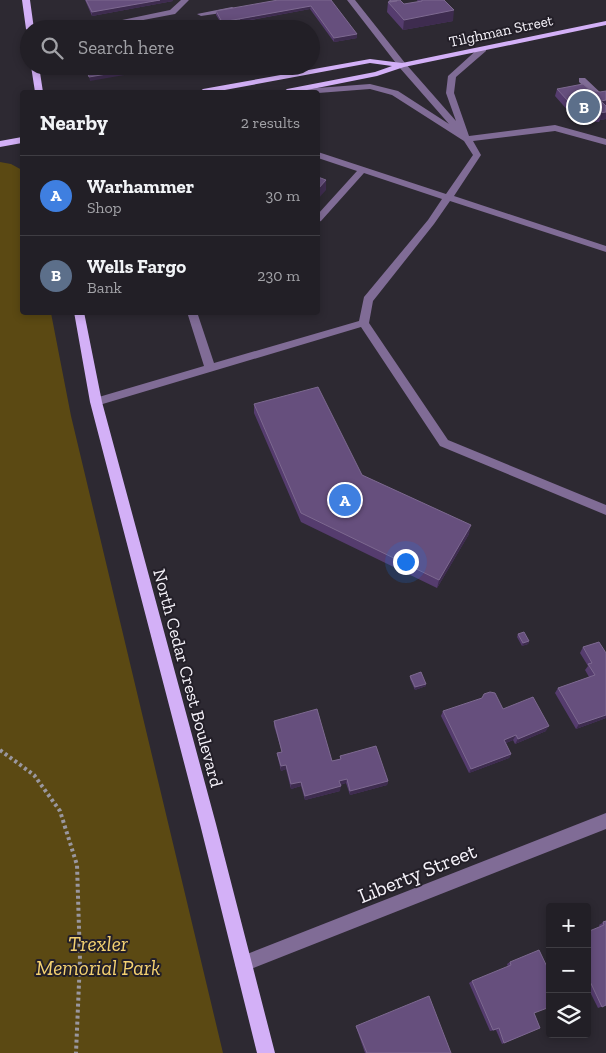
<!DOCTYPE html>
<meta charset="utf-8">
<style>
body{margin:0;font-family:"Zilla Slab",serif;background:#2a272e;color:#f1f3f6}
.controls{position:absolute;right:15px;bottom:15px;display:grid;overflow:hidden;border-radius:5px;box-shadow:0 2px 8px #0003}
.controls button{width:45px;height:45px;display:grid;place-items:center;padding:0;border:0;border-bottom:1px solid #3f3d43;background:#221f26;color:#f1f3f6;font:25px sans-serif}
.you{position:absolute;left:405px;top:561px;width:18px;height:18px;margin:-12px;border:4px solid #fff;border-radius:50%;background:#1a73e8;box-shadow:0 0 0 8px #1a73e833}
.badge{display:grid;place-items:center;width:32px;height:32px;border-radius:50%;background:#0b8043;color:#fff;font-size:16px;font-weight:700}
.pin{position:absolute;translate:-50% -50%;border:2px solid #fff;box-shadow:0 1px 5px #0006}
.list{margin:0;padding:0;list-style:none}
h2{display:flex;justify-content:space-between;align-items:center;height:65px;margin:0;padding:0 20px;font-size:21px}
h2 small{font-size:16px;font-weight:400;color:#a2a2a7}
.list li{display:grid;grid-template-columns:32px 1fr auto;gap:15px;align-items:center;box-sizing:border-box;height:80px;padding:0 20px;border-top:1px solid #3f3d43}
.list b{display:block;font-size:19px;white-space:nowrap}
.list p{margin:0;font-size:16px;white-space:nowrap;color:#a2a2a7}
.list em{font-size:16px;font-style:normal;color:#a2a2a7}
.icon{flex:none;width:28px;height:28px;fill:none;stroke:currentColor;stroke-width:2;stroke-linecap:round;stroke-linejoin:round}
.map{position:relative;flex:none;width:606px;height:1053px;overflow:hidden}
.search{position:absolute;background:#221f26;box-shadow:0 2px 8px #0003;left:20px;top:20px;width:300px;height:55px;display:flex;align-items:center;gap:12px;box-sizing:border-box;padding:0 18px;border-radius:28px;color:#a2a2a7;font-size:19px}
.panel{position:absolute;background:#221f26;box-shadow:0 2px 8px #0003;left:20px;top:90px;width:300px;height:225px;border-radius:5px}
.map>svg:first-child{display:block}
.green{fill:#5b4913}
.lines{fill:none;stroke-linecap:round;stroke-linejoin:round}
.path{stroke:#9a979f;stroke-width:4;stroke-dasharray:3 3;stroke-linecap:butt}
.minor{fill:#806c96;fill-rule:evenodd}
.major{fill:#d3b0f7;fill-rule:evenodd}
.wall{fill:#553c6e}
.shaded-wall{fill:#3e2c4f}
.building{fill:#664f7d;stroke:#7d6990}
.labels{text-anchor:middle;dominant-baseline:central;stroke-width:4;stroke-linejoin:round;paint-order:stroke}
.far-street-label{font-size:15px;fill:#f6f3fa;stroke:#231f28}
.street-label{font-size:18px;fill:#f6f3fa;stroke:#231f28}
.near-street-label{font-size:21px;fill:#f6f3fa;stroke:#231f28}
.near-park-label{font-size:21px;font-style:italic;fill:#f4d171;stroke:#231f28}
</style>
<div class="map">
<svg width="606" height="1053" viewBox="0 0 606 1053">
<rect width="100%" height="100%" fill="#2d2932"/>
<path class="green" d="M0 162 11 164 22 170V312L51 313 71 416 223 1053H0Z"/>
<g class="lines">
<path class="path" d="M0 750 34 775 60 811 77 865 80 960 76 1053"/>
<path class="minor" d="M181 0H189L175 14 96 29H79L170 10Z
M347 0H355L405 63 456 121 446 93 448 76 480 47H486V51L456 77 454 93 469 136 555 125 606 139V145L555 131 473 141 481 155 454 196 606 246V252L450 201 434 224 373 301 369 323 448 440 606 505V515L440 446 361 327 96 406 90 402 92 399 204 366 187 312H197L214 363 359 321 364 297 428 220 442 199 364 173 321 221 318 222V214L357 171 318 158V152L446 194 473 155 464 141 392 95 370 89 318 93 300 92 304 89 370 84 398 91 449 124 399 67Z
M232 7 236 9 235 11 201 16 197 14Z
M579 78H585L604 96V100H598L579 82Z
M606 813V829L243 972 237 970 235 964 237 958Z"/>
<path class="major" d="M22 0H30L34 29H29V31L26 29Z
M606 21V25L404 67 377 76 297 92H283L287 89 375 72 392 66 370 63 214 92H199L203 89 370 59 402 63Z
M31 66H39L43 92H35Z
M22 137V143L0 147V141Z
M74 312H84L102 402 216 824 275 1053H257L200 824 90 402Z"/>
</g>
<path class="wall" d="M85 0H173V1L92 16Z
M331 0 357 38 334 42 310 9 241 22 245 29H222L221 27V23L216 15V11Z
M417 0H444L453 21 403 30 387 12 388 2 389 1 404 4 418 2Z
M557 89 606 112V119L600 120 599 122 577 121 555 96Z
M254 404 362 475 469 534 437 588 301 522 254 413Z
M518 634 529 641 528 644 522 646 517 637Z
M599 642 606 718 576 729 555 693 558 688 589 677 585 670 588 666 580 653 583 647Z
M410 676 426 684V686L415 690 410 679Z
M503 709 546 731 515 744 513 740 506 743 511 754 509 758 469 773 441 716 443 711Z
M274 721 332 761 340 759V756L388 781 387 785 350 795 346 783 340 785V791L305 800 301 786 291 789 286 769 281 771 278 758 277 753 282 752 274 726Z
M606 921V1005L598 1008 587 986V932L600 927 599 925Z
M510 962 540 1028 502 1044 496 1030 490 1031 469 983 472 981 508 967 507 964Z
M356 1026 451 1053H365L356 1027Z"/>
<path class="shaded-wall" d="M160 0H173V1L92 16V12Z
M311 6 310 9 222 25V22Z
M454 10 453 21 403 30 404 20Z
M357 34V38L334 42V38Z
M156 66H175L131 75V72Z
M130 70V74L90 81 89 77Z
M606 100V107L601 101Z
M606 112V119L600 120 601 115 599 113Z
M326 180V190L318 199V189Z
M471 525 469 534 437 588 439 580Z
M529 641 528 644 522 646 523 643Z
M426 684V686L415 690V687Z
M606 715V718L576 729 579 724Z
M549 726 546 731 515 744 518 739Z
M516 735 513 740 502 745 504 740Z
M511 754 509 758 469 773 471 769Z
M286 765V769L281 771V766Z
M347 779 346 783 339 785V781Z
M388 781 387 785 350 795V791Z
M301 782V786L291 789V784Z
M341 786 340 791 305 800V796Z"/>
<path class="building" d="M86 0H160L92 12Z
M278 0H331L357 34 334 38 311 6 222 22 216 11Z
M392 0H396L397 1 390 2 389 1Z
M400 0 404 4 422 1V0H444L454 10 404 20 388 2Z
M240 20 245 29H224L221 23Z
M176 23 177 27 170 29 169 25Z
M294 26 297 29H277Z
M85 66H156L131 72 130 70 89 77Z
M583 84 590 90 600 92 606 91V100L601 101 606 106V112L599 113 601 115 579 113 557 89Z
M318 177 326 180 318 189Z
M318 387 362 475 471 525 439 580 301 513 254 404Z
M524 632 529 641 523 643 518 634Z
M599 642 606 653V715L579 724 558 688 595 675 588 664 592 663 583 647Z
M421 672 426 684 415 687 410 676Z
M490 692 495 693 503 709 533 697 549 726 518 739 516 735 504 740 511 754 471 769 443 711 482 698 484 694Z
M317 709 332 761 341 759 340 756 376 746 388 781 350 791 347 779 339 781 341 786 305 796 301 782 291 784 286 765 281 766 277 753 282 752 274 721Z
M606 921V1005L602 1007 587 975V932L604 925 603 922Z
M539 950 550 973V1007L534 1013 540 1028 504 1043 499 1028 493 1030 472 981 511 965 510 962Z
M429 996 451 1053H367L356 1026Z"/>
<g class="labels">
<g class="far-street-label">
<text transform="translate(501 31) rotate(-12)">Tilghman Street</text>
</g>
<g class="street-label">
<text transform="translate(188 678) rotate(75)">North Cedar Crest Boulevard</text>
</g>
<g class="near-street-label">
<text transform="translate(417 873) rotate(-22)">Liberty Street</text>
</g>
<g class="near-park-label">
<text x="98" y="943">Trexler<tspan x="98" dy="24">Memorial Park</tspan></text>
</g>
</g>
</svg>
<div class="controls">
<button>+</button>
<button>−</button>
<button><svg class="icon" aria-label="layers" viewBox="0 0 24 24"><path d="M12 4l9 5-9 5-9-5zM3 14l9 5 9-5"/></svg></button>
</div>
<div class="you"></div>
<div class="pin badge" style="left:345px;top:500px;background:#3f7fe0">A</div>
<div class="pin badge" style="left:584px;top:107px;background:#5c6f8a">B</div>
<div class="search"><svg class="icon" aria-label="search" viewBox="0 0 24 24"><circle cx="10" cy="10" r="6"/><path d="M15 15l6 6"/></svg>Search here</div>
<section class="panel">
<h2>Nearby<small>2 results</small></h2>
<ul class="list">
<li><span class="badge" style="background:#3f7fe0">A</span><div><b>Warhammer</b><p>Shop</p></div><em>30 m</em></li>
<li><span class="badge" style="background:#5c6f8a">B</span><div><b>Wells Fargo</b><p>Bank</p></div><em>230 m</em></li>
</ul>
</section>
</div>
